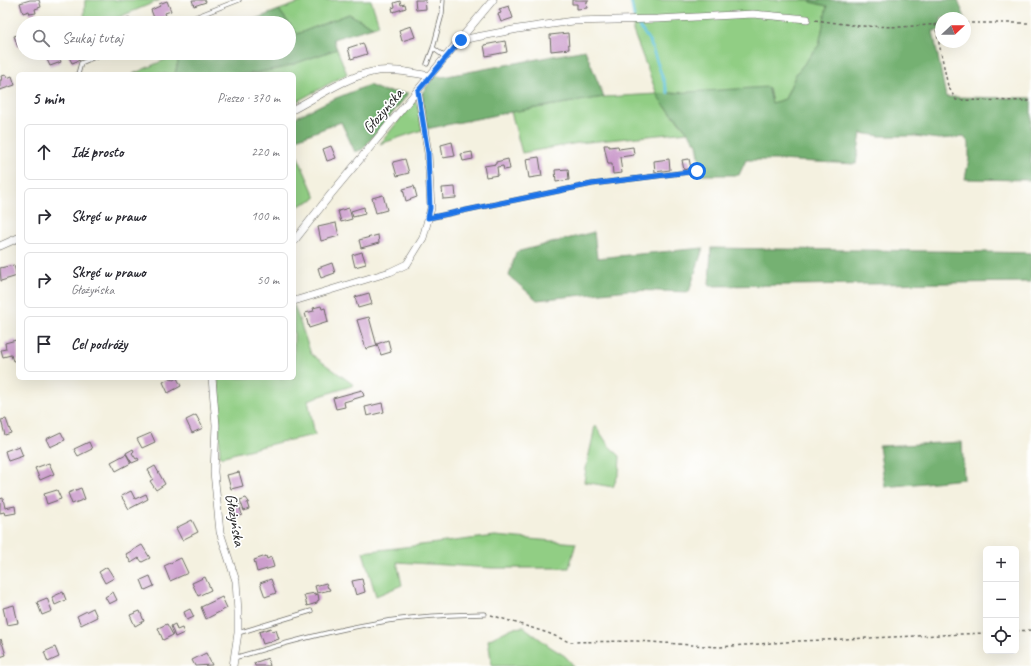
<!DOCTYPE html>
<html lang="pl">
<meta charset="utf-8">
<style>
body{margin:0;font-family:Caveat,sans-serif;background:#f7f7f7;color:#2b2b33}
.controls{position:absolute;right:12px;bottom:12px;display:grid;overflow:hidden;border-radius:6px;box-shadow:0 4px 16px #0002}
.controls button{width:36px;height:36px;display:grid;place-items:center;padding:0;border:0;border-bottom:1px solid #e1e1e2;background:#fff;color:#2b2b33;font:20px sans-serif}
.compass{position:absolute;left:935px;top:12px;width:36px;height:36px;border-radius:50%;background:#fff;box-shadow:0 4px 16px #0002;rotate:68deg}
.stop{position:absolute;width:12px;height:12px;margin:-9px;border:3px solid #1a73e8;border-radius:50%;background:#fff}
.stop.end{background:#1a73e8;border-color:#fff;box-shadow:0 1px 4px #0008}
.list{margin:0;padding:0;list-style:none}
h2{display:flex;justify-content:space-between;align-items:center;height:52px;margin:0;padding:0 16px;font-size:17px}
h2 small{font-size:13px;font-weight:400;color:#7c7c81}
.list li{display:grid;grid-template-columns:26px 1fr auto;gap:12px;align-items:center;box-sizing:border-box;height:56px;margin:0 8px 8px;padding:0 8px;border:1px solid #e1e1e2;border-radius:6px}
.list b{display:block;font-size:15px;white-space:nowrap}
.list p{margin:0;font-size:13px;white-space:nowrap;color:#7c7c81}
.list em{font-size:13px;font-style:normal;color:#7c7c81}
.icon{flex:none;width:22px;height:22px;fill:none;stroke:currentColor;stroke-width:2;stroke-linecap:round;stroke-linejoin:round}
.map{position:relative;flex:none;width:1031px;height:666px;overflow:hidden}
.search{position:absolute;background:#fff;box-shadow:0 4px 16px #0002;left:16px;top:16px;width:280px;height:44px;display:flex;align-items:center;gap:10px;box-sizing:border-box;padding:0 14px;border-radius:22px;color:#7c7c81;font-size:15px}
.panel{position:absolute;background:#fff;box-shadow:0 4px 16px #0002;left:16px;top:72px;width:280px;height:308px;border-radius:6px}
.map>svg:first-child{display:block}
.green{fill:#91ce84;stroke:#567550}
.forest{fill:#74b172;stroke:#486647}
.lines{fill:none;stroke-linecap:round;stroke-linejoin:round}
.stream{stroke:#62c5e0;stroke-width:2.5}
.building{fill:#ca9acb}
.service-casing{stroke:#686761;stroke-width:5}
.minor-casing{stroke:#686761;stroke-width:8}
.path{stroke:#686761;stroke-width:1.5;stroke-dasharray:3 3;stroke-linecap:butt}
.service{stroke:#fff;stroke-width:3.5}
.minor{stroke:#fff;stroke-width:7}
.route{stroke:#1a73e8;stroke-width:5}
.labels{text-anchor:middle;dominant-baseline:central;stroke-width:3.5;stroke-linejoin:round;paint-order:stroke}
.street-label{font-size:16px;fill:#1c1c1c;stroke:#fff}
</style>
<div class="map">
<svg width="1031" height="666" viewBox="0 0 1031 666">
<rect width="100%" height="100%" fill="#fff"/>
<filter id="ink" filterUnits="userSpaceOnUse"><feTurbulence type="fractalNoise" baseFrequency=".025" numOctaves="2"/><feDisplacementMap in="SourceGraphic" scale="8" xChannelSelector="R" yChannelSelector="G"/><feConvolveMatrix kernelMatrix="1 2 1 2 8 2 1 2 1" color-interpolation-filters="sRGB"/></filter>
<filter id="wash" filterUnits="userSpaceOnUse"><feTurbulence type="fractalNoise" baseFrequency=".012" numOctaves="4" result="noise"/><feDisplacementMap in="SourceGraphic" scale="16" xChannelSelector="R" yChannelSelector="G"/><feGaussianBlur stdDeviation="0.9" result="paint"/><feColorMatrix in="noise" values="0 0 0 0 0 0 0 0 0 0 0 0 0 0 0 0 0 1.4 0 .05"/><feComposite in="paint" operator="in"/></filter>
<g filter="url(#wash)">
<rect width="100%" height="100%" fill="#f4f1e0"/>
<path class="green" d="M85 0H160L105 23H84Z
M307 0H371L379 25 373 27 349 14 297 34 279 10Z
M631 0H809L811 2 827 6 819 45 796 74 785 99 772 103 769 88 658 94 661 102 688 132 578 143 522 153 511 112 604 97 657 94 633 31 634 17Z
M337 49 347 74 294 103V74H249L282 68Z
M180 53 175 74H133Z
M414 101 418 106 422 130 380 144Z
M294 148 316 198 294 208Z
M294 305 311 354 354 385 308 400 315 435 280 442 220 457 218 378H294Z
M595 425 609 446 620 456 619 473 613 487 584 482C586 463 592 445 595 425Z
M495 536 576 543 569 568H492L397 562 402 585 376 596 363 552Z
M524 627 549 646 565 656 574 666H492L488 640 512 628Z"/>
<path class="forest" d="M809 0H958L965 18H941V30L933 31 946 97 1031 98V180L965 179 969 159V143L964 137 939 139 915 136H880L861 133 856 164 777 160H746L739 175H702L697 144 680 122 661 102 657 94 768 87 772 103 785 99 796 74 819 45 827 6 811 2Z
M279 10 297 34 349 14 373 27 333 39 337 49 282 68 249 74H210L209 73 206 74H175L180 53H289V23H245Z
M585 50 604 97 511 112 426 129 422 93 435 75 442 77Z
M369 85 383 91 409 93 363 149 355 152 341 122 294 140V118L331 100Z
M594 232 597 258 703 248 689 292 629 290 537 300 509 276 516 252Z
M711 248C818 250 924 250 1031 253V282L709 286Z
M962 442 964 479 885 487 879 446Z"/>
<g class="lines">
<path class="stream" d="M631 0 634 17
M637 23 650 42 668 93"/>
</g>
<g id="blocks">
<path class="building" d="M30 0H39L41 7 35 9 36 13 30 14 29 11 23 13 20 3Z
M192 0H205L206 2 194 6Z
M415 0H425L426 9 416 10Z
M572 0H588V2H586L587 8 577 9V4H572Z
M167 1 171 11 165 13 167 18 156 23 151 10 160 6 159 4Z
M400 1 401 5 405 4 406 8 393 12 392 8 395 7 394 3Z
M509 6 513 18 501 22 498 14 501 13 499 9Z
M129 18 131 23H118Z
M411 26 415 37 402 41 399 30Z
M23 33V45L18 47 14 36Z
M568 33 569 49 551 51 550 35Z
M505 41 507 52 486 56 484 45Z
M363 43 367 54 351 59 348 48Z
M44 53H57L61 62 50 66Z
M67 53H77L80 60 72 63Z
M6 75 7 78 12 76 15 85 0 90V80H2L1 76Z
M452 142 455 156 443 158 441 145Z
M604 145H609V147L618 146 619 149 633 147 634 155 620 157 622 173 613 174 612 164H608Z
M331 146 336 158 327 161 323 149Z
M472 152 473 159 463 161 461 154Z
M539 157 542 176 529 178 526 159Z
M405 159 409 173 397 176 393 162Z
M508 159 510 169 504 170 503 166 497 167 498 175 486 177 484 166 496 164V162Z
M669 159 670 170 655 172 654 161Z
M689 159 691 168 684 170 682 160Z
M568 169 569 180 556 182 555 170Z
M414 186 417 197 406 201 403 189Z
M455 187 456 198 443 199 442 188Z
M383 195 387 210 376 213 372 198Z
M364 207 365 214 353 217 351 211Z
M349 208 352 219 341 222 338 211Z
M336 223 339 236 321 241 318 227Z
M378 235 379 243 361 248 359 240Z
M362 252 366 264 355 267 352 255Z
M332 263 335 273 321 278 318 268Z
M14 265 17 276 1 281 0 268Z
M369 293 372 304 358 308 355 297Z
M321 306 322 309 325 308 328 322 309 328 305 313 314 311 313 308Z
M369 317 377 346 366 349 357 320Z
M16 340 18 345V360L13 361 11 355 3 357 1 350 6 349 5 343Z
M388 340 391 352 381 355 377 344Z
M171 378 173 380 177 378 181 386 168 393 163 382Z
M362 390 364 396 344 402 345 407 336 409 333 398Z
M382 403 384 412 367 416 365 407Z
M196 415 203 428 192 433 186 420Z
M6 419 11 433 5 435 1 420Z
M61 432 65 440 50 447 46 439Z
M151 433 155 442 142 448 137 439Z
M89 442 92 449 78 456 74 449Z
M19 446 23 456 8 461 5 451Z
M133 449 134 451 132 453 136 459 138 458 139 460 132 463 126 453Z
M126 454 131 463 116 471 111 462Z
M49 463 54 474 40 480 35 468Z
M155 466 165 484 156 490 150 481 153 479 148 470Z
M239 472 243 486 231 489 227 475Z
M81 488 85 499 72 504 68 493Z
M57 490 61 499 47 504 44 494Z
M131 491 135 499 146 494 148 499 129 509 121 496Z
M3 498 5 508 15 506 16 513 5 515 4 512 0 513V499Z
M246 498 249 502 247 503 249 509 244 511 240 500Z
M239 504 242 515 232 518 229 507Z
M192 520 198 532 182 540 176 528Z
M142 545 150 558 142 562 139 558 131 563 126 554Z
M266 556 267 559 271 557 274 567 257 572 254 560Z
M181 558 188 573 170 581 164 566Z
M107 567 114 578 105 583 99 572Z
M150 576 154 586 145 590 141 580Z
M205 577 211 590 198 596 192 583Z
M271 579 276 593 265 597 260 583Z
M362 579 365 592 356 595 352 581Z
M326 583 328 588H329L330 590 317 593 315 586Z
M63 592 66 600 55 605 52 597Z
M113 592 117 600 109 604 105 597Z
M315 593V595L318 594 319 600 317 601V603L307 606 304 595Z
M222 597 227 608 206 619 201 607Z
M47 598 52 611 42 615 37 602Z
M14 605 18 623 7 625 3 608Z
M93 608 97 617 81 625 77 616Z
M190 609 194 617 187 620 184 612Z
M140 611 144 621 135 626 130 615Z
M167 624 173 635 163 640 158 628Z
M175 624 177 630 182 628 184 633 175 637 171 626Z
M271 628 272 631 276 630 279 639 263 644 259 632Z
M1 639 6 655 0 657V640Z
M55 647 59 657 48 662 44 652Z
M206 653 212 665 195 666 192 660Z
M268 658 270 666H255L254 663Z"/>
</g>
</g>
<g filter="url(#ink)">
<use href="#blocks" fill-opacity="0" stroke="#686761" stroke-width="1"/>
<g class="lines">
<defs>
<path id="service" d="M443 0 442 14 433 48 445 57
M180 23 239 0
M427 64 433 48
M78 74 81 63 104 53
M429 218 592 184 697 171
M238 633 311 611
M234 658C281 644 328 631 376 623 412 616 449 615 485 614"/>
<path id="minor" d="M461 40 518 29 573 21 657 19 753 14 807 19
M294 109C319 96 344 78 372 72 389 68 413 73 430 76
M294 241 331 194 493 0
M0 246 18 238
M294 301 390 272 407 264 423 238 431 208 428 153 418 91
M212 378 216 425 214 472 220 532 236 581 238 612V633L233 666"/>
</defs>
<use href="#service" class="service-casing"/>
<use href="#minor" class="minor-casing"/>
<path class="path" d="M815 20 859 26 901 27 941 24
M965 23H1031
M935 24 948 86 956 100 1031 101
M491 615 548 633 569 642 637 641 719 647 799 641 986 633
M1016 631 1031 630"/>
<use href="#service" class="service"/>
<use href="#minor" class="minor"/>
</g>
</g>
<g class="lines" filter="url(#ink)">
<path class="route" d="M461 40 418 91 428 153 430 208 428 218 592 184 697 171"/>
</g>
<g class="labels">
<g class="street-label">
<text transform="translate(383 111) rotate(-50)">Głożyńska</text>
<text transform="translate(235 520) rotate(80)">Głożyńska</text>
</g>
</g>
</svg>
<div class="controls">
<button>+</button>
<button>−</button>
<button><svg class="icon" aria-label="locate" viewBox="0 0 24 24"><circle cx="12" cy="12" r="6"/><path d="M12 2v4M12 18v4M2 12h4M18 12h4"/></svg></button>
</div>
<svg class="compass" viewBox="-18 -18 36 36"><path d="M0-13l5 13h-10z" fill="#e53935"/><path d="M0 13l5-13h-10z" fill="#7c7c81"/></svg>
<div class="stop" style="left:697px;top:171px"></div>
<div class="stop end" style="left:461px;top:40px"></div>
<div class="search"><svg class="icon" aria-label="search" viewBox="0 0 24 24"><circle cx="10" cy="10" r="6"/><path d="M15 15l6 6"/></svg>Szukaj tutaj</div>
<section class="panel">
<h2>5 min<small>Pieszo · 370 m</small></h2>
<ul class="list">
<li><svg class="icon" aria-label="ahead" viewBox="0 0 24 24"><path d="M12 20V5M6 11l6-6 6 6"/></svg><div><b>Idź prosto</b></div><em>220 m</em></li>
<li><svg class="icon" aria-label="right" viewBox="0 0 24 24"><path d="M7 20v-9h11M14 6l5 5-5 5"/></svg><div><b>Skręć w prawo</b></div><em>100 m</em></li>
<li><svg class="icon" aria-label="right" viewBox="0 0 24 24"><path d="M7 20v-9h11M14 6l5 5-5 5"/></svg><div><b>Skręć w prawo</b><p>Głożyńska</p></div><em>50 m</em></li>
<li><svg class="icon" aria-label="arrive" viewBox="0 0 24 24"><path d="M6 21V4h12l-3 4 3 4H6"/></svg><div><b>Cel podróży</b></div></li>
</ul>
</section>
</div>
